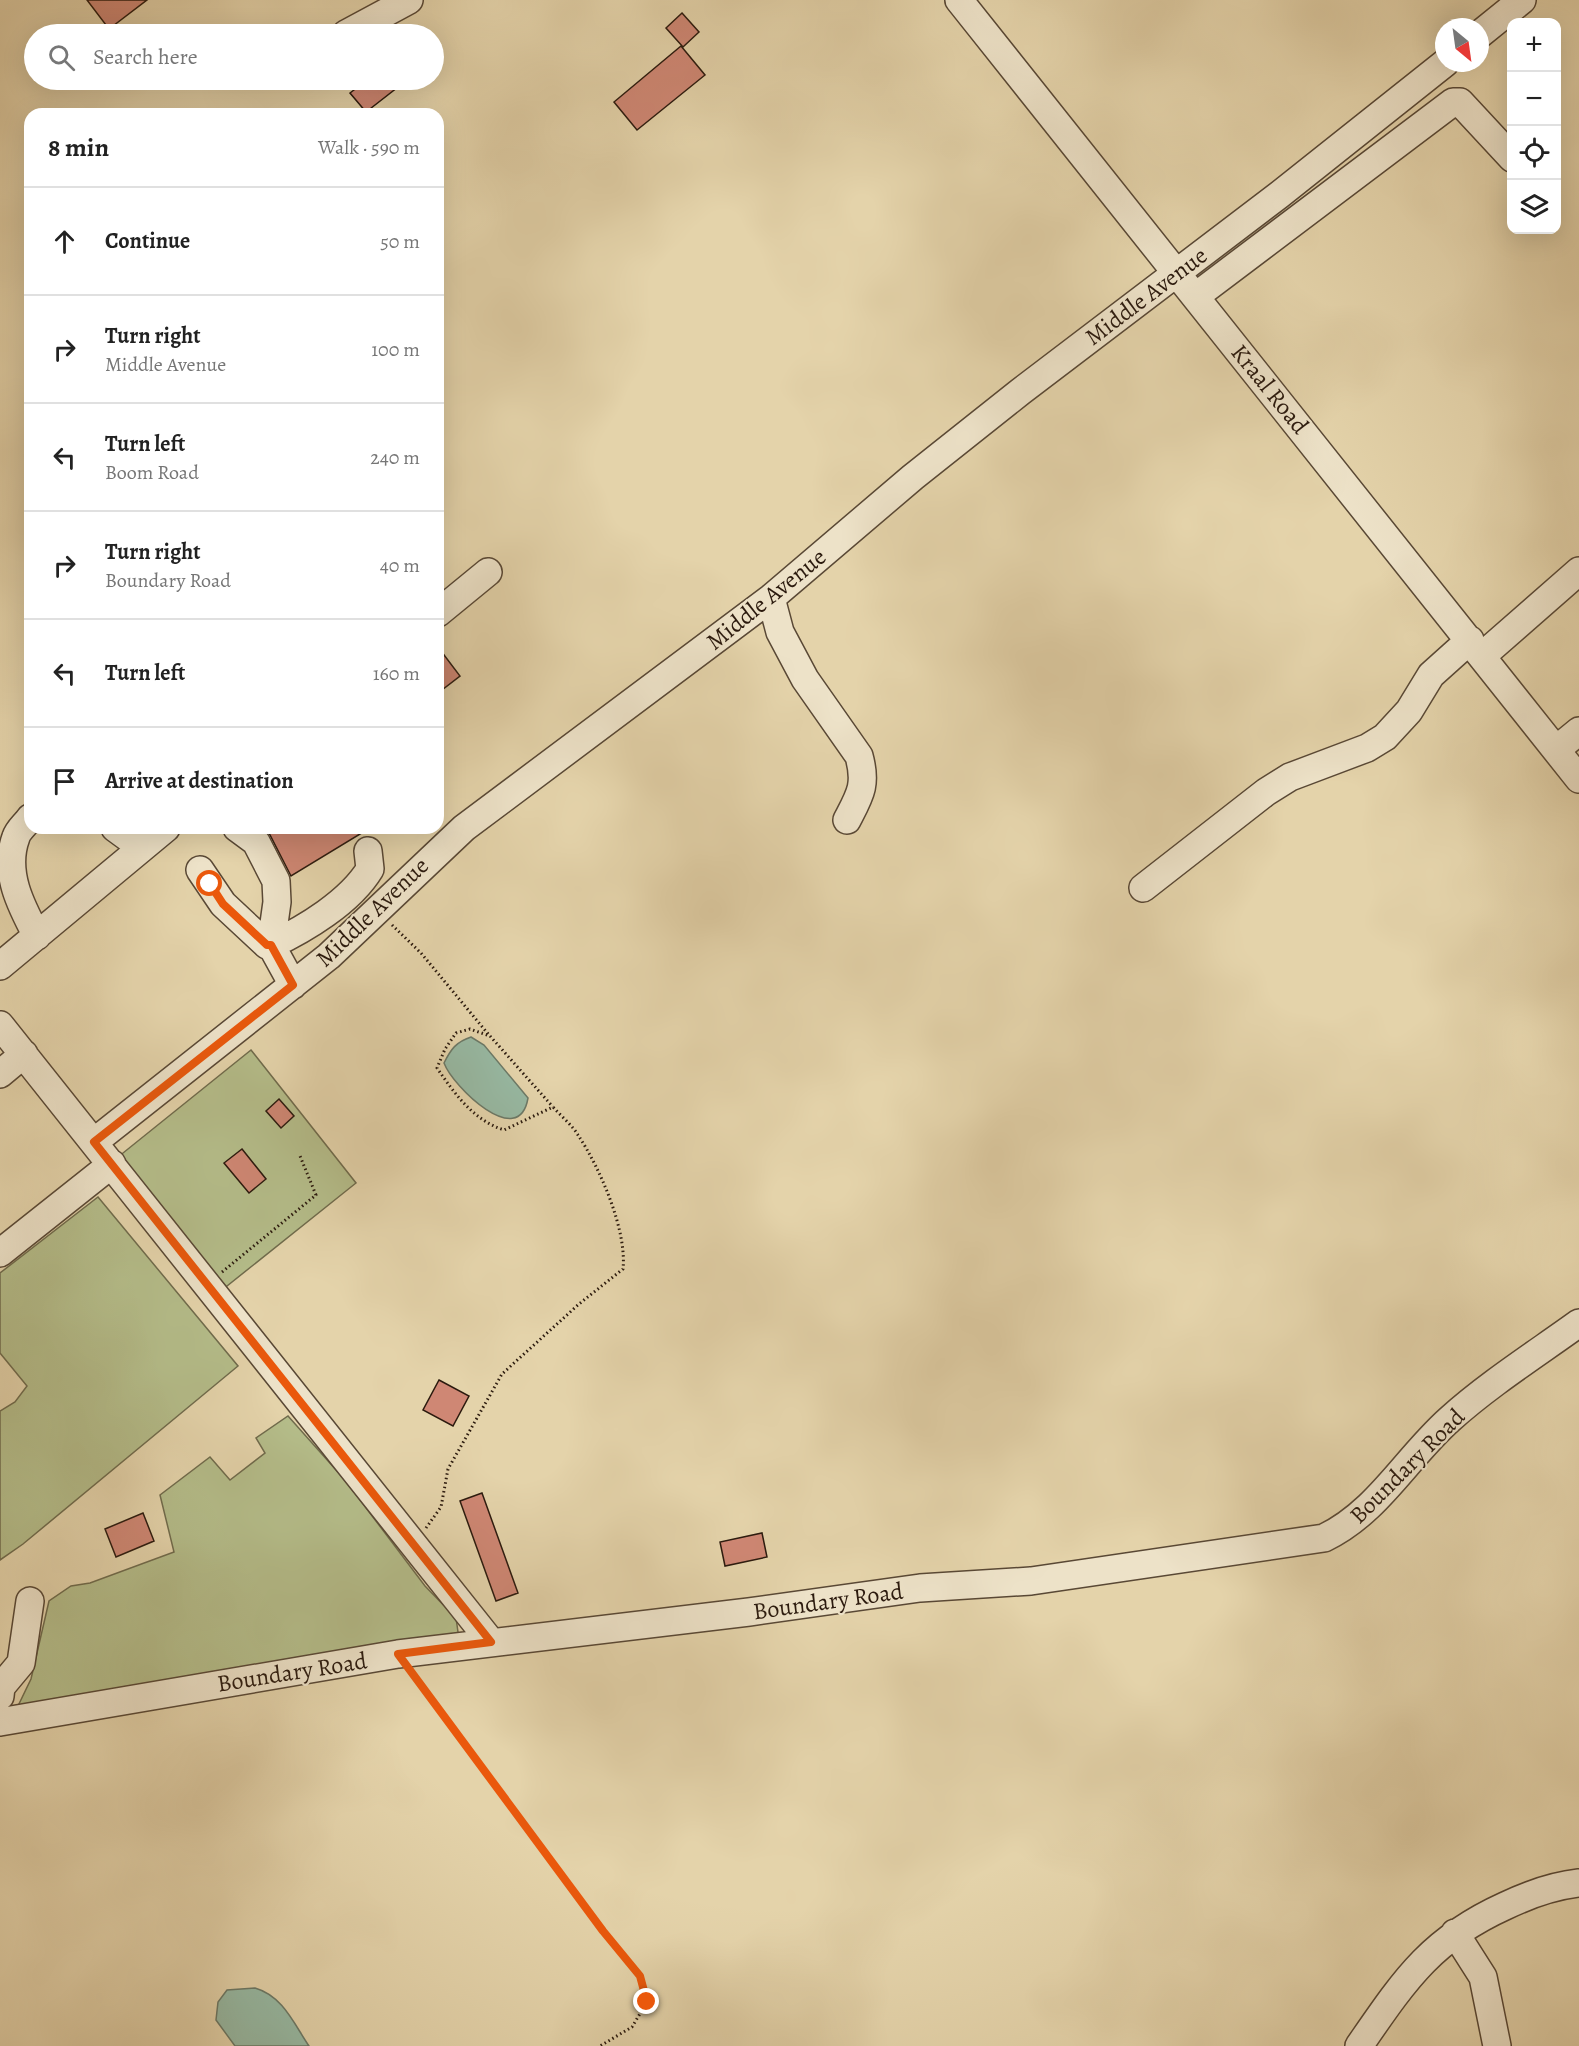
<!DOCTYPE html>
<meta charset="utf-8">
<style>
body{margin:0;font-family:Alegreya,serif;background:#f2f2f2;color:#222}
.controls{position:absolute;right:18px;top:18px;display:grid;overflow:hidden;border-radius:12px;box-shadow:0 6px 24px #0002}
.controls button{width:54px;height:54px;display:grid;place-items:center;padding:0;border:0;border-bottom:2px solid #e0e0e0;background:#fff;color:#222;font:30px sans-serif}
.compass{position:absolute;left:1435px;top:18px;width:54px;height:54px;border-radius:50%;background:#fff;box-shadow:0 6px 24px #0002;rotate:151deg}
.stop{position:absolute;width:18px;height:18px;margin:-14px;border:4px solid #ea580c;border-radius:50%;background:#fff}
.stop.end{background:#ea580c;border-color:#fff;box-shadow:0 2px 6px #0008}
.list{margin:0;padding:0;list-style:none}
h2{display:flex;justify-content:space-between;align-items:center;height:78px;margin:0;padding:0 24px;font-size:26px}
h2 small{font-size:20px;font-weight:400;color:#767676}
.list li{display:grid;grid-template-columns:39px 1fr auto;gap:18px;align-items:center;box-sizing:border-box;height:108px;padding:0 24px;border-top:2px solid #e0e0e0}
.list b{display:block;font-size:22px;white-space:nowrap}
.list p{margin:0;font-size:20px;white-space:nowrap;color:#767676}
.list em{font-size:20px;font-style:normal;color:#767676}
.icon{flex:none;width:33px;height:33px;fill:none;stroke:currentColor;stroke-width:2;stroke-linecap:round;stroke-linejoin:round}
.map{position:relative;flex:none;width:1579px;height:2046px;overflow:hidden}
.search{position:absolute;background:#fff;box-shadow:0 6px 24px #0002;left:24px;top:24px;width:420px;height:66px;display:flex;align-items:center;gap:15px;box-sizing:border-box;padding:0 21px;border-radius:33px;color:#767676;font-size:22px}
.panel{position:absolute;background:#fff;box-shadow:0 6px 24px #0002;left:24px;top:108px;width:420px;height:726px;border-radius:18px}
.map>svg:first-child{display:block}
.green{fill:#b4bc89;stroke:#706b4c;stroke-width:1.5}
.water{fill:#97b9a3;stroke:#6c7967;stroke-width:1.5}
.building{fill:#cf8774;stroke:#2b1a0e;stroke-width:1.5}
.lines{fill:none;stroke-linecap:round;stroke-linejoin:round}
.minor-casing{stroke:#594835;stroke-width:30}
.path{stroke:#2b1a0e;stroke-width:3;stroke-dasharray:1.5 3;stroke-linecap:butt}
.minor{stroke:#ede2c8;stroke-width:27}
.route{stroke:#ea580c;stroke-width:8}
.labels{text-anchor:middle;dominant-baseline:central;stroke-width:4.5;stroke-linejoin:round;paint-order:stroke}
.street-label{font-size:24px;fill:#2b1a0e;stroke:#ede2c8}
</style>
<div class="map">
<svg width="1579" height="2046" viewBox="0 0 1579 2046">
<rect width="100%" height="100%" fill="#e4d3aa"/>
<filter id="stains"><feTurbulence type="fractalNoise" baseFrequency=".00333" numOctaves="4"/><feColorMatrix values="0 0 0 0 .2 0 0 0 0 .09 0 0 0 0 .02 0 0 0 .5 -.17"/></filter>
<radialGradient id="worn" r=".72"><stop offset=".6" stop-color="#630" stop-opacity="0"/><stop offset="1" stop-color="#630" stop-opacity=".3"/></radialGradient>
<path class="green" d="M251 1050 356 1183 222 1290 118 1157Z
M98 1197 238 1366 23 1544 0 1560V1411L15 1402 27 1386 0 1353V1273Z
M288 1416 345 1480 425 1586 456 1618 458 1632 450 1639 17 1708 31 1679 49 1601 71 1586 90 1583 174 1552 160 1495 210 1457 230 1480 265 1453 256 1438Z"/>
<path class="water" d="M471 1037 484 1045 528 1098C519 1151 453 1087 444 1063 451 1049 456 1042 471 1037Z
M255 1988C283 1996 294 2024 309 2046H235L216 2020 218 2002 227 1990Z"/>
<path class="building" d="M87 0H147L109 29Z
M682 13 699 32 683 47 666 28Z
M681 46 705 75 637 130 614 102Z
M367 80H407L366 112 350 93Z
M438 647 460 676 438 693Z
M264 828H370L291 876 270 835Z
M279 1099 294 1116 281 1128 266 1111Z
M242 1149 266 1179 249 1193 224 1163Z
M439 1380 469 1396 453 1426 423 1410Z
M482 1493 518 1593 496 1601 460 1501Z
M143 1513 154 1541 116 1557 105 1529Z
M762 1533 767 1557 725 1566 720 1542Z"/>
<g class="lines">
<defs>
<path id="minor" d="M959 0 1579 779
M346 34 409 0
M1480 34 1522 0
M1196 296 1453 102H1460L1512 158
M771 598 780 632 805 679 859 756C867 785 860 795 847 820
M438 613 488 572
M1482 656 1579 571
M1557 749 1579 731
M30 818C26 824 18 830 16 837 3 872 21 906 37 936
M115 828 141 847
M237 828 256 842 276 881 277 902 271 945 293 985
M200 870 223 904 267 945H271C305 929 350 902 370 869L368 851
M1143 888 1266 792 1290 777 1367 748 1385 737 1409 711 1431 675 1470 640
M0 966 166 828
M0 1025 491 1642
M0 1074 24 1054
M94 1142 329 956 464 828 771 598 913 477 1020 392 1279 195 1445 63
M0 1253 112 1164
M0 1696 1 1687 21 1663 30 1601
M0 1722 398 1654 749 1612 920 1588 1031 1581 1324 1538C1378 1512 1406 1458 1450 1419 1489 1384 1536 1354 1579 1323
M1455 1933 1483 1977 1497 2046
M1359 2046C1404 1981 1430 1940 1505 1906 1528 1895 1553 1886 1579 1883"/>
</defs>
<use href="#minor" class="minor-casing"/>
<path class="path" d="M392 925 421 953 489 1035
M222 1272 316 1195 300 1156
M426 1528 441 1507 448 1469 502 1374 579 1304 623 1269C627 1230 600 1168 578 1135 572 1125 561 1116 553 1107L504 1130C473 1120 455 1094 437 1068L445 1049 456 1033 470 1029 490 1036 553 1107
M413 1675 603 1931 640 1976 647 2002 632 2027 600 2046"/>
<use href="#minor" class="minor"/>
</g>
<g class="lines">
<path class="route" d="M210 884 223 904 267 945H271L293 985 94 1142 491 1642 398 1654 603 1931 640 1976 647 2002"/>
</g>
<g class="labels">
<g class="street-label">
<text transform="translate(1146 296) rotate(-37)">Middle Avenue</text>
<text transform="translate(1270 389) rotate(51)">Kraal Road</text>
<text transform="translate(766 599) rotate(-39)">Middle Avenue</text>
<text transform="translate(372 912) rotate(-44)">Middle Avenue</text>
<text transform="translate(1407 1466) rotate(-45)">Boundary Road</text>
<text transform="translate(828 1601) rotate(-8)">Boundary Road</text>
<text transform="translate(292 1672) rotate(-9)">Boundary Road</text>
</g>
</g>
<rect width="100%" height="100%" filter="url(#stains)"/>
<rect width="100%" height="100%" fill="url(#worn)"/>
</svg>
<div class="controls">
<button>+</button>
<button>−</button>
<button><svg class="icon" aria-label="locate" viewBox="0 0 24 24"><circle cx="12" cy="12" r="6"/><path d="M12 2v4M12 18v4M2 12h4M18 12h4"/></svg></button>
<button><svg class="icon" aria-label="layers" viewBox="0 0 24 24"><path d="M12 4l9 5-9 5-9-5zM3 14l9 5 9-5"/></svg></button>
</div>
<svg class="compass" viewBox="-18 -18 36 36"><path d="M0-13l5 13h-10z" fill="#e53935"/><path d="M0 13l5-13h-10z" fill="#767676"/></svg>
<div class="stop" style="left:210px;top:884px"></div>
<div class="stop end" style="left:647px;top:2002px"></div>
<div class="search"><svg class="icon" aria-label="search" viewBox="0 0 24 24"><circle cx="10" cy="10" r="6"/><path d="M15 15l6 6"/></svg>Search here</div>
<section class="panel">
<h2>8 min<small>Walk · 590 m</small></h2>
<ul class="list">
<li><svg class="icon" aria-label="ahead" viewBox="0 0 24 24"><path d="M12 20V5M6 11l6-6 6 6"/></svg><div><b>Continue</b></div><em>50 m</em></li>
<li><svg class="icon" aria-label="right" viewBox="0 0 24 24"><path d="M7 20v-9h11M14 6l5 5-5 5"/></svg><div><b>Turn right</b><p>Middle Avenue</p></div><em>100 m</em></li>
<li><svg class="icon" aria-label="left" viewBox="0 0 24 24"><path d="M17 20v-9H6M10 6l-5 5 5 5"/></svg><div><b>Turn left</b><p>Boom Road</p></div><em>240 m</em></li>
<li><svg class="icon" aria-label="right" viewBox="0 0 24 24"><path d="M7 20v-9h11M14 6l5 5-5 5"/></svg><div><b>Turn right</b><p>Boundary Road</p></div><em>40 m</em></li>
<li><svg class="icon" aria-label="left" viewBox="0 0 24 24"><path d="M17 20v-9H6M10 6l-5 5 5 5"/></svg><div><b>Turn left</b></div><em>160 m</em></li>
<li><svg class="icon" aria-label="arrive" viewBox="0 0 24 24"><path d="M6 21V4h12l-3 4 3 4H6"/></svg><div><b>Arrive at destination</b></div></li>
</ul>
</section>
</div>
